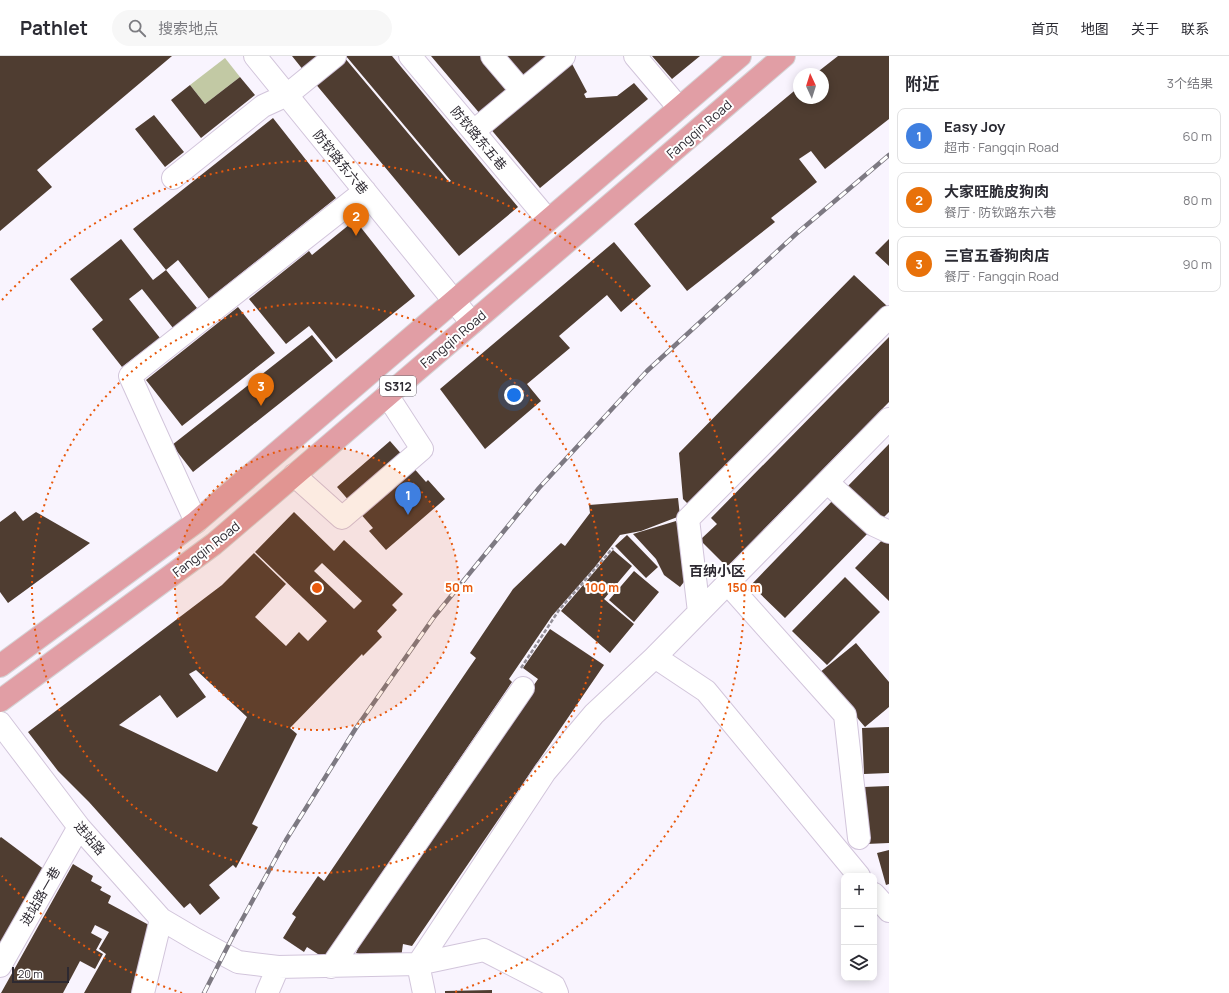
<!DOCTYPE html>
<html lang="zh">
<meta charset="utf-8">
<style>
body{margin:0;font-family:Manrope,"Noto Sans SC",sans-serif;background:#f7f7f7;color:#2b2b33}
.controls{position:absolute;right:12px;bottom:12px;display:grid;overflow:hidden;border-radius:8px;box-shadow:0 2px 10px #0003}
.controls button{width:36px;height:36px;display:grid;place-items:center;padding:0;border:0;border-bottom:1px solid #e1e1e2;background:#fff;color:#2b2b33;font:20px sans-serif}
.compass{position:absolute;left:793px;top:12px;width:36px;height:36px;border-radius:50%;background:#fff;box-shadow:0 2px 10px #0003;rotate:356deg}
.scale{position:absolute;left:12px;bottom:10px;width:57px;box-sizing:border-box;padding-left:4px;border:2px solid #2d2931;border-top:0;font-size:11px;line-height:14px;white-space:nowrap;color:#2d2931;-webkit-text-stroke:3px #fff;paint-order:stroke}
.you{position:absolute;left:514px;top:339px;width:14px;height:14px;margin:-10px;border:3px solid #fff;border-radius:50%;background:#1a73e8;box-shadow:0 0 0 6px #1a73e833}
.badge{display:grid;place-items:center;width:26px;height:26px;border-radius:50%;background:#111827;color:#fff;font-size:13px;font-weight:700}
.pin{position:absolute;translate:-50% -33px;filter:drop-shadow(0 1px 2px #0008)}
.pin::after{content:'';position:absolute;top:21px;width:14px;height:12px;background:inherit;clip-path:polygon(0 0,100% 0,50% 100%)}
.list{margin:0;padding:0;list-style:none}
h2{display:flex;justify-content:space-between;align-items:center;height:52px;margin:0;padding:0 16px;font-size:17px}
h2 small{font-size:13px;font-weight:400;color:#7c7c81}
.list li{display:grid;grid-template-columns:26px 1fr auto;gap:12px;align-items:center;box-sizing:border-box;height:56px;margin:0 8px 8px;padding:0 8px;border:1px solid #e1e1e2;border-radius:8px}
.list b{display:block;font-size:15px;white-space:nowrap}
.list p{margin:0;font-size:13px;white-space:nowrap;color:#7c7c81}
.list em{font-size:13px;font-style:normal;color:#7c7c81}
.icon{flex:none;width:22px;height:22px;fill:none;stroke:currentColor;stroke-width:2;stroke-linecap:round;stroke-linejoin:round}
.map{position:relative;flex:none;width:889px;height:937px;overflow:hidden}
header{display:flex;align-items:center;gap:24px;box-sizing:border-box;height:56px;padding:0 20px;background:#fff;border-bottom:1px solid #e1e1e2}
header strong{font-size:19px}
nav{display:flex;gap:22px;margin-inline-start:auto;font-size:14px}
.search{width:280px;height:36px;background:#f7f7f7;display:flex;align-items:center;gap:10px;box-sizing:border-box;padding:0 14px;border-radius:22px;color:#7c7c81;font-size:15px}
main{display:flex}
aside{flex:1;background:#fff}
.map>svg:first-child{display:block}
.green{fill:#c2c9a4}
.building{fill:#4f3d31;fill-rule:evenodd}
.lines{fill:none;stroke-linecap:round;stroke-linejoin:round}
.minor-casing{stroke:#d2c5db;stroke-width:24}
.major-casing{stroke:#d5d4d6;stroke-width:24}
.path{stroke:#938e97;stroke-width:2.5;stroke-dasharray:4 2;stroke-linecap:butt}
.minor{stroke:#fff;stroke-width:22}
.major{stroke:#e19ea5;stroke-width:22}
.rail-casing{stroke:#7d7982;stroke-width:4.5}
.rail{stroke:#fff;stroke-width:3;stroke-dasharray:9;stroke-linecap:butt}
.ring{fill:none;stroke:#e8590c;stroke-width:2;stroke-dasharray:2 4}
.labels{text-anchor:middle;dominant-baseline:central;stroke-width:4;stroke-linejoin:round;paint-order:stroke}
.shield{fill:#fff;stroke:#6c696f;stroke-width:1}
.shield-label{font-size:12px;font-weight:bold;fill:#2d2931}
.street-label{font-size:13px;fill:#2d2931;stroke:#fff}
.neighbourhood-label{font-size:14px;font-weight:bold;fill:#2d2931;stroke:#fff}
.centre{fill:#e8590c;stroke:#fff;stroke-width:2}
.ring-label{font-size:12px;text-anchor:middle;font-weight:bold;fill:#e8590c;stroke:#fff;stroke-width:4;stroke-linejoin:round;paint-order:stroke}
</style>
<header>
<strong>Pathlet</strong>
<div class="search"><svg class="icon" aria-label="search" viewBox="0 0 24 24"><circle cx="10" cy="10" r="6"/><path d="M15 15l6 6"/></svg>搜索地点</div>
<nav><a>首页</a><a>地图</a><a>关于</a><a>联系</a></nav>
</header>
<main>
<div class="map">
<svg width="889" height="937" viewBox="0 0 889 937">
<rect width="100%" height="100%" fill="#f9f4fe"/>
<path class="green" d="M225 2 240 21 205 48 190 29Z"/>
<path class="building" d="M0 0H172L37 114 52 131 0 175Z
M292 0H321L304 15Z
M346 0H392L518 151 459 200 314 26 344 1 449 126 451 125Z
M431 0H484L512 34 481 59Z
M502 0H550L523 25Z
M652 0H700L672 23Z
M838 0H889V63L825 113 811 95 799 103 817 126 771 162 775 166 687 235 634 168 799 31V42H823V18H815Z
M570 4 587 36 584 38 586 42 617 40 634 27 648 43 540 132 489 71Z
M240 21 255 39 201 82 171 44 190 29 205 48Z
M154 59 184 96 165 111 135 73Z
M273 62 336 142 209 243 178 204 166 214 133 173Z
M355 164 415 240 336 303 309 270 286 288 249 243 309 195 312 199Z
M121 183 153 224 166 214 197 252 173 272 142 233 129 243 160 282 122 311 92 273 103 264 70 223Z
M889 183V210L875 197Z
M614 186 651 230 621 256 607 239 559 280 570 292 527 328 541 345 485 393 440 333Z
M854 219 887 250 691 451 683 443 679 397Z
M238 251 275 297 182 370 146 324Z
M312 279 333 305 193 416 172 389Z
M889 281V346L727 511 700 484 717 468 711 462Z
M390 385 426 426 428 424 445 443 386 494 369 475 373 472 337 431Z
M889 388V456L880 465 846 432Z
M836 441 871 474 785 562 751 529Z
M678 442 680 460 641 475 620 479 594 512 552 560 509 623 512 626 324 902 307 891 304 896 283 882 296 861 292 858 318 820 324 825 469 612 476 602 470 597 513 533 561 487 565 490 590 457 589 449Z
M15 455 23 465 36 456 90 487 8 547 0 536V466Z
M294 456 334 495 344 484 403 538 392 549 397 554 377 575 382 581 363 600 362 598 290 672 297 678 252 768 258 771 236 812 233 809 209 829 220 842 200 859 190 847 184 852 89 746 58 715 28 676 222 529 254 497 286 528 255 561 286 590 299 576 308 585 327 565 255 496ZM322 507 362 545 354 553 314 515ZM196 614 247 661 217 716 119 669 160 639 177 662 206 641 189 618Z
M676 465 687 488 691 517 680 531 664 519 656 503 633 478Z
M627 479 658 511 646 522 615 490Z
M886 480 889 482V545L855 512Z
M613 494 632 510 604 543 634 568 610 597 561 555Z
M634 515 659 536 634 566 609 544Z
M845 521 880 556 827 609 792 575Z
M550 573 604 609 412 890 403 888 401 902 379 903 356 897 363 880 538 623 523 612Z
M856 587 889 626V651L865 671 819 617Z
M889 671V717L864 718 862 672Z
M889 730V787L866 788 864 731Z
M1 781 49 817 0 897V782Z
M889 794V828L886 829 877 797Z
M73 808 93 820 91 825 102 831 100 834 111 840 108 847 149 869 134 937H84L106 898 99 893 109 876 95 869 91 877 102 883 96 894 103 898 95 913 80 905 63 937H1Z
M492 934V937H445V935Z"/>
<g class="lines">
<defs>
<path id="minor" d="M255 0 472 267
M410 0 548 164
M492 0 522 35
M635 0 679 52
M474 75 564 0
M173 122 263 50 287 39 335 0
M294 419 342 462 422 393 387 339
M827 426 874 469 889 476
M196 466 130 320 365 135
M727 527 845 659 859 782
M699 556 688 463 889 261
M655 601 889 363
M0 667 79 771 161 863 195 883 238 906 278 911 418 908 545 716 594 658 655 601 706 635 859 820
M874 838 889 855
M0 910 79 771
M331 911 523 632
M143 937 161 863
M267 937 278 911
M424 937 418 908 484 894 554 930 557 937"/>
<path id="major" d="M0 610 196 466 740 0
M0 645 214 488 784 0"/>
</defs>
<use href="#minor" class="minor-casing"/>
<use href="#major" class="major-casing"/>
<path class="path" d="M521 612 559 554 613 492"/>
<use href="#minor" class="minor"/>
<use href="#major" class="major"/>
<defs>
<path id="rail" d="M204 937 233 880 286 784 356 672 434 561 539 432 647 315 796 178 889 99"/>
</defs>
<use href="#rail" class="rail-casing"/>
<use href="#rail" class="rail"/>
</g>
<circle cx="317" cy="532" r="142" fill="#e8590c" fill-opacity=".12"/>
<g class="ring">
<circle cx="317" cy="532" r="142"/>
<circle cx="317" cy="532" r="285"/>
<path d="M182 937A427 427 0 0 1 2 820M2 244A427 427 0 1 1 452 937"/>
</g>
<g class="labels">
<rect class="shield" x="380" y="320" width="36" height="20" rx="3"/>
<g class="shield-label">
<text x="398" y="330">S312</text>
</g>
<g class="street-label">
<text transform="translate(699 73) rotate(-41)">Fangqin Road</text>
<text transform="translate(479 82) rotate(50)">防钦路东五巷</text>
<text transform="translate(341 106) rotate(51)">防钦路东六巷</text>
<text transform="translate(453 283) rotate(-40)">Fangqin Road</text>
<text transform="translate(206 493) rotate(-38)">Fangqin Road</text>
<text transform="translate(90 782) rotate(49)">进站路</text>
<text transform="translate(40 840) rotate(-60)">进站路一巷</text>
</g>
<g class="neighbourhood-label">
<text x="717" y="514">百纳小区</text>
</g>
</g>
<circle cx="317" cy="532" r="6" class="centre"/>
<g class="ring-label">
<text x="459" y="536">50 m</text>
<text x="602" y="536">100 m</text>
<text x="744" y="536">150 m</text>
</g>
</svg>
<div class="controls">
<button>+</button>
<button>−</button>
<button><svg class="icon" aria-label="layers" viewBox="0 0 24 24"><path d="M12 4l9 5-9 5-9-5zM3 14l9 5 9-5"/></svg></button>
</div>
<svg class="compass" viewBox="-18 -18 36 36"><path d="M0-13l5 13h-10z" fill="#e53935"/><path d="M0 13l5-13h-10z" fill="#7c7c81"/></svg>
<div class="scale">20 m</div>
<div class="you"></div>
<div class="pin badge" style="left:408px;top:459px;background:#3f7fe0">1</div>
<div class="pin badge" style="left:356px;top:180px;background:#e8710a">2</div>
<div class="pin badge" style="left:261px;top:350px;background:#e8710a">3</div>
</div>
<aside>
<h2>附近<small>3个结果</small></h2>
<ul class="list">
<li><span class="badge" style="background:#3f7fe0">1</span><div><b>Easy Joy</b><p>超市 · Fangqin Road</p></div><em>60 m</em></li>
<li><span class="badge" style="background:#e8710a">2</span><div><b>大家旺脆皮狗肉</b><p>餐厅 · 防钦路东六巷</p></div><em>80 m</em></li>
<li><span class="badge" style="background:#e8710a">3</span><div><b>三官五香狗肉店</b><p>餐厅 · Fangqin Road</p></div><em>90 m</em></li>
</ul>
</aside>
</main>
